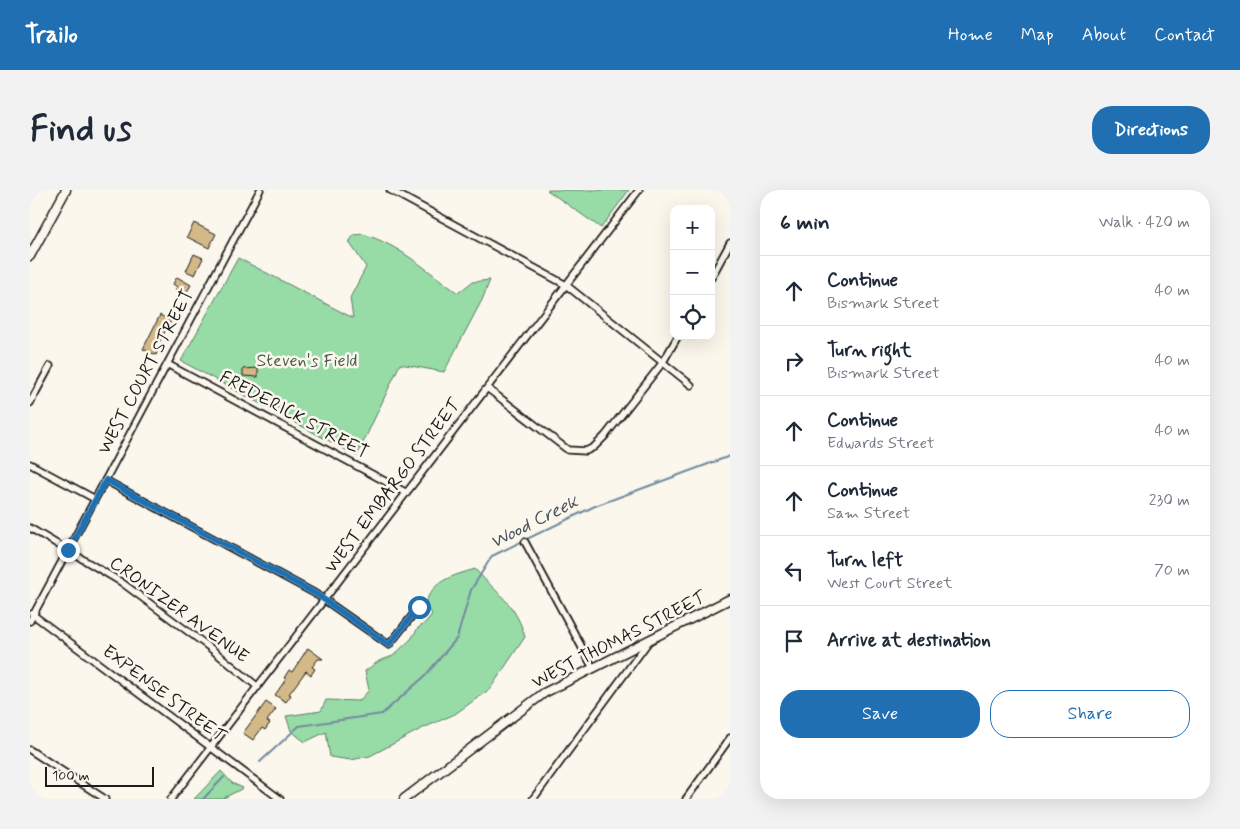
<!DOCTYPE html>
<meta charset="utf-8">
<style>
body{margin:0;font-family:Mynerve,sans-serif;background:#f2f2f3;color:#1f2937}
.controls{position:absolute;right:15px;top:15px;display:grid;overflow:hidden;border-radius:10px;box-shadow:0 5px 20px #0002}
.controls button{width:45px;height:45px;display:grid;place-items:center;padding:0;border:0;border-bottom:1px solid #e0e1e3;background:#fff;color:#1f2937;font:25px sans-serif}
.scale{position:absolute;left:15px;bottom:12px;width:109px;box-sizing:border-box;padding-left:5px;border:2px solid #1c1c1c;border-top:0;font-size:14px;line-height:18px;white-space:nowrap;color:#1c1c1c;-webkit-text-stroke:4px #fbf7ec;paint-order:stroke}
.stop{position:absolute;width:15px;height:15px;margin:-11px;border:4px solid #1f6fb2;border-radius:50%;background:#fff}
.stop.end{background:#1f6fb2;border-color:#fff;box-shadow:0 1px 5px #0008}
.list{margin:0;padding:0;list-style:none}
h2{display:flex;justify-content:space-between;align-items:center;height:65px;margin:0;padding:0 20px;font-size:21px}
h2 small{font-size:16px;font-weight:400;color:#747a83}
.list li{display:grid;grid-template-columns:32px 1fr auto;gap:15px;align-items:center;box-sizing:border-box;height:70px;padding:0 20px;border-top:1px solid #e0e1e3}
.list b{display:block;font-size:19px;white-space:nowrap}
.list p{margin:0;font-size:16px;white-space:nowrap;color:#747a83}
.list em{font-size:16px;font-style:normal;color:#747a83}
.actions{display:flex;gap:10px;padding:15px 20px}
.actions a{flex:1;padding:11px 0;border:1px solid #1f6fb2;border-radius:20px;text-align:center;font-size:18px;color:#1f6fb2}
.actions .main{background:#1f6fb2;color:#fff}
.icon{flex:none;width:28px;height:28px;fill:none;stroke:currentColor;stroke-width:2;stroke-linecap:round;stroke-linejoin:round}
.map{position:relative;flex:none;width:700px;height:609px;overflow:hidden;border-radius:20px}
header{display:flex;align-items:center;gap:30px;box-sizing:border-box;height:70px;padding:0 25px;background:#1f6fb2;color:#fff}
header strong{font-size:24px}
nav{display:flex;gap:28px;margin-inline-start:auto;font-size:18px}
.intro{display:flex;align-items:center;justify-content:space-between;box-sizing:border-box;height:120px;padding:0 30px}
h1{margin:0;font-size:35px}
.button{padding:12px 22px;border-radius:20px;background:#1f6fb2;color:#fff;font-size:18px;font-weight:700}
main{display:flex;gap:30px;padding:0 30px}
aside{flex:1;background:#fff;border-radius:20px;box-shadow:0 5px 20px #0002}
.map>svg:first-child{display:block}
.green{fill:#97dba7;stroke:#5a7c62}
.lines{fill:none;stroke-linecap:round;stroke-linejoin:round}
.stream{stroke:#728a9f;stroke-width:2}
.building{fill:#d3b888;stroke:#1c1c1c}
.street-casing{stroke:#1c1c1c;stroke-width:9}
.secondary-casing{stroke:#1c1c1c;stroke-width:11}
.street{stroke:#fbf7ec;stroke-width:5.5}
.secondary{stroke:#fbf7ec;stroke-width:8}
.route{stroke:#1f6fb2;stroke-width:6}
.labels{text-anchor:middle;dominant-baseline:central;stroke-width:5;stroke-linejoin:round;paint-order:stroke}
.park-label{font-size:18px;fill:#475f4d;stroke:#fbf7ec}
.street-label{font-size:18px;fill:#1c1c1c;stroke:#fbf7ec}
.water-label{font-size:19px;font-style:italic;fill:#47535d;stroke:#fbf7ec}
</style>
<header>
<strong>Trailo</strong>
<nav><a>Home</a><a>Map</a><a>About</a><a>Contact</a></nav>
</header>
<div class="intro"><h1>Find us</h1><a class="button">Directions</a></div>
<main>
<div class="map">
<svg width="700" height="609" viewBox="0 0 700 609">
<rect width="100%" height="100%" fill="#fbf7ec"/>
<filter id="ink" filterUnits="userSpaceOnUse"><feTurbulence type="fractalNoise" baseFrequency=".02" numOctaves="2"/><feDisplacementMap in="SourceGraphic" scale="10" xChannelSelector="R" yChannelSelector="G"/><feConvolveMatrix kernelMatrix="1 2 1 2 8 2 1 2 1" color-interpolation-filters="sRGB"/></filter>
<g filter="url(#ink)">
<path class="green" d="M517 0H599L571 38Z
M333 44C370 55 397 81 428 103L442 92 460 90 452 110 414 182 370 174 327 266 151 171 208 68 323 128 320 108 336 77 319 52 324 45Z
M445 379C468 405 485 412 495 447L460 499 425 524 391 539 340 566 321 570 300 567 296 542 275 552 261 541 256 526 291 521 296 510 329 511 339 500 335 481 349 471 363 466 381 449 388 438 395 433 402 424 395 414C403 390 422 386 445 379Z
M191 581 202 593 213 598 192 609H164Z"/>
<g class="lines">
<path class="stream" d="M230 572 269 536 352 524 395 486 427 448 441 400 462 366 565 316 700 266
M173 609 194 587"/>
</g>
<path class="building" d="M164 33 186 44 179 58 157 47Z
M164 64 173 68 165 85 156 81Z
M147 87 161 95 155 105 145 100 147 97 143 94Z
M130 125 141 131 127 156 130 157 126 165 113 159Z
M228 178V187L213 186V179Z
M278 458 293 469H288L282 477 285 479 281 485 276 481 259 504 261 505 256 512 245 505 256 489 254 488 259 480 262 482Z
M236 512 246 519 237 531 240 533 235 540 232 538 223 550 213 543Z"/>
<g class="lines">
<defs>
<path id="street" d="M360 0 536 95 661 195
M681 88 700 53
M137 174 377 303
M457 198 538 260 556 261 564 257 575 246 633 172 648 146
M0 213 20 176
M0 274 65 309
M75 290 286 404 359 455 389 417
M0 338 91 392 179 457 228 497
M495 352 563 478
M2 424 250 609
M0 431 230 0
M0 560 75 609
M141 609 609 0
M503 609 619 451
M656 609 700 548"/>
<path id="secondary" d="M0 66 36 0
M374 609 514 503 700 409"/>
</defs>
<use href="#street" class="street-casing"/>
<use href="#secondary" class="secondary-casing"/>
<use href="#street" class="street"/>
<use href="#secondary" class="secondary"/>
</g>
</g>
<g class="lines" filter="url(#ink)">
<path class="route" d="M38 360 76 290 286 404 359 455 389 417"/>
</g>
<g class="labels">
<g class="park-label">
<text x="277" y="171">Steven's Field</text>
</g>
<g class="street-label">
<text transform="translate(116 182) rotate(-62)">WEST COURT STREET</text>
<text transform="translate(264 225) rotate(28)">FREDERICK STREET</text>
<text transform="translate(363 296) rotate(-53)">WEST EMBARGO STREET</text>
<text transform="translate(149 420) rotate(36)">CRONIZER AVENUE</text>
<text transform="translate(589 450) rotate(-27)">WEST THOMAS STREET</text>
<text transform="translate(134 504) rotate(37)">EXPENSE STREET</text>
</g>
<g class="water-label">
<text transform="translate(504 332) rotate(-27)">Wood Creek</text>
</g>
</g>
</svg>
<div class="controls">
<button>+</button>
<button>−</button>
<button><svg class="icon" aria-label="locate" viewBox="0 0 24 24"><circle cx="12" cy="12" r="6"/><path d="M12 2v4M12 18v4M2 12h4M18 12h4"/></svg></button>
</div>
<div class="scale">100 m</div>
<div class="stop" style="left:389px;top:417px"></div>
<div class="stop end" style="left:38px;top:360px"></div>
</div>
<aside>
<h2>6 min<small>Walk · 420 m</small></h2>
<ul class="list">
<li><svg class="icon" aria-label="ahead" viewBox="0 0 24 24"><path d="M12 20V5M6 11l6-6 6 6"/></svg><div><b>Continue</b><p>Bismark Street</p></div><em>40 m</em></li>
<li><svg class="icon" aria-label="right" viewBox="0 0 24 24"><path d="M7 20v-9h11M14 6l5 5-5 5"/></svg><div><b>Turn right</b><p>Bismark Street</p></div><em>40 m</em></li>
<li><svg class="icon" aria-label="ahead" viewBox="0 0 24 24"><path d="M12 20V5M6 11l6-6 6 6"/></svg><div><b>Continue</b><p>Edwards Street</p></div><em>40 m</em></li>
<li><svg class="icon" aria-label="ahead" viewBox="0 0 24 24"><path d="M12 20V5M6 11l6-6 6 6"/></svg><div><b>Continue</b><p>Sam Street</p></div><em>230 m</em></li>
<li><svg class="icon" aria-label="left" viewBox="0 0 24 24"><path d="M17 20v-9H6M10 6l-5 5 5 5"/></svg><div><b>Turn left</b><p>West Court Street</p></div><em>70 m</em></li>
<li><svg class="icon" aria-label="arrive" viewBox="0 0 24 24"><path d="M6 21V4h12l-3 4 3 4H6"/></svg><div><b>Arrive at destination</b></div></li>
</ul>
<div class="actions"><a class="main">Save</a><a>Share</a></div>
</aside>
</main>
